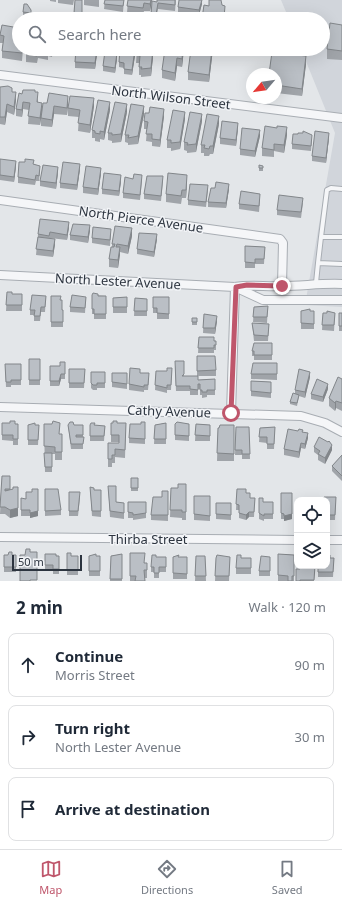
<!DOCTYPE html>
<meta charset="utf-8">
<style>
body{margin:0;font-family:"Noto Sans",sans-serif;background:#f2f2f3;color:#1f2937}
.controls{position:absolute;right:12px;bottom:12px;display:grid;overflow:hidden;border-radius:8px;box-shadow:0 4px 16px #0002}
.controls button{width:36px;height:36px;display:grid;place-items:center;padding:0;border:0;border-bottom:1px solid #e0e1e3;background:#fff;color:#1f2937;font:20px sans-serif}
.compass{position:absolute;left:246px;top:68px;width:36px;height:36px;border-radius:50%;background:#fff;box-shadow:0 4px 16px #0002;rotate:241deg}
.scale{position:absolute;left:12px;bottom:10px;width:70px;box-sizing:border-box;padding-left:4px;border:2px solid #2c343f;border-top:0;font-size:11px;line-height:14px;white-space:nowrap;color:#2c343f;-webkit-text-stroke:3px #f2f4f7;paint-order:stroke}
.stop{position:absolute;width:12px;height:12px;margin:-9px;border:3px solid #bf566b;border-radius:50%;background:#fff}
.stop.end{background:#bf566b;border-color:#fff;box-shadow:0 1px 4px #0008}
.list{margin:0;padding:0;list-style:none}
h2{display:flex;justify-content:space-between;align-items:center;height:52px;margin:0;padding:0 16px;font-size:17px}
h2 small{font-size:13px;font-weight:400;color:#747a83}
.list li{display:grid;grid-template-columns:26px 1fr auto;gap:12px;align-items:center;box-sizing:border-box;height:64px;margin:0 8px 8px;padding:0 8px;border:1px solid #e0e1e3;border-radius:8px}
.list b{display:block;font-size:15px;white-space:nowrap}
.list p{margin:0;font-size:13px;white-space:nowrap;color:#747a83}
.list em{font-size:13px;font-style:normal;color:#747a83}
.icon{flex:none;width:22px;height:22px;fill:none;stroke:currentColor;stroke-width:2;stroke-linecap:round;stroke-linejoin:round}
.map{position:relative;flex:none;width:342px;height:581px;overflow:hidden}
.search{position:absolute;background:#fff;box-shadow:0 4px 16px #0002;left:12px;right:12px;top:12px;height:44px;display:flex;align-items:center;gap:10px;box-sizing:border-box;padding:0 14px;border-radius:22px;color:#747a83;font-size:15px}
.sheet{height:268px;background:#fff}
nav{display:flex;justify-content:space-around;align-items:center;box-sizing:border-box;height:56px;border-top:1px solid #e0e1e3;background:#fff;font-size:11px;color:#747a83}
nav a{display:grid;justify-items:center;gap:2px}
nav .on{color:#bf566b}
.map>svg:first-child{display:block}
.built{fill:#d1d5db}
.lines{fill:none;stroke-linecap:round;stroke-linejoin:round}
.lane-casing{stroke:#a8adb3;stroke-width:6}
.street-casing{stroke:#a8adb3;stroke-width:10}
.lane{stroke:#f5f6f8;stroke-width:4}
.street{stroke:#f5f6f8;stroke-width:8}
.wall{fill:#a0a4a9}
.shaded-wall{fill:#82868a}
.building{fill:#babfc5;stroke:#82868a}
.route{stroke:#bf566b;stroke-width:5}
.labels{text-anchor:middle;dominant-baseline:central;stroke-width:3;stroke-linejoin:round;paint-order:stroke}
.street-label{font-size:13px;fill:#2c343f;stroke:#f2f4f7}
</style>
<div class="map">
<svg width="342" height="581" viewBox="0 0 342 581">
<rect width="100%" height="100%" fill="#e3e6e9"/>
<path class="built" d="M281 0H342V307L305 305 335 133 301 49H323V19H289Z"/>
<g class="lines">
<defs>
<path id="lane" d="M342 189 331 188 327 190 321 237H342
M318 263 321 237
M316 283 318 263 342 264"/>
<path id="street" d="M0 75 342 118
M0 200 280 239 283 243 282 286
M0 275 235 287C251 284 266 287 282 286 302 286 322 283 342 284
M235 287 263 300H342
M0 407 301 416 325 423 342 432
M231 413 235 287
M0 537 297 540
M327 540H342"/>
</defs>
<use href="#lane" class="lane-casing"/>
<use href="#street" class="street-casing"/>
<use href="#lane" class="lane"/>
<use href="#street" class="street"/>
</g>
<path class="wall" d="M50 0H56V2L50 1Z
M58 0H74L73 5 58 3Z
M75 0H99V7L84 5V0H82V19H74V13Z
M105 0H124L123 12 104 9Z
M128 0H152L150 11H144L143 15 127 13Z
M176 0 175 11 158 9 156 19H151V15L157 2Z
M202 4 199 15 178 12V7Z
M204 5 209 6 222 5 225 11 224 19H202Z
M31 10V16L23 15V12Z
M2 25 19 49H23L22 61 2 58V51L3 43H0V35Z
M342 25V60L327 59V49Z
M26 49H74V52H71L70 56 54 54 53 50 52 57 48 56V60L38 58 37 63 26 62Z
M136 49 132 75 124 74V68L119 67V62Z
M137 49H155V50H153V57L151 76 141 77V75H139V63H136Z
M184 49 182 67 177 66 175 81 162 78V70Z
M191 49H213L209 82 188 80V72Z
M97 54 95 69 75 68V62Z
M117 58 115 73 103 71V66Z
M306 64 302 96 276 93V74Z
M0 87 16 100 14 115 7 112 5 125 0 124Z
M35 92 38 100V102L42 110 40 125 28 124 29 110 23 109 22 117 16 116V109L22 94Z
M47 103 68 104 67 115 54 114 52 127 41 126V118Z
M94 106 90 133 78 131 79 117 68 116V108Z
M110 110 104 140 100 139V142L95 141V138H92V130Z
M127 112 121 142 112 143V141L108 140V133Z
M144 114 138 144 128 145V143L125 142V135Z
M164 116 160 147 152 146V142L146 141 147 129H144V121Z
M185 119 180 149 171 151V148H167V140Z
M202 121 196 152 187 153V151L184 150V142Z
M219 124 213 154H210L209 156H204V153H201V145Z
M238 128 236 146 220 144V138Z
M298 134 312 140 311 151 292 149V144Z
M287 135 284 153 274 151V157L262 156V148Z
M260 136 255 157 240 155V149Z
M329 138 326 163 312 161V156Z
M0 159 16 166 14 182 0 180Z
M34 164 40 172 39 181H36L35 185 18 183V177Z
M259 168H263V171H259Z
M80 169 77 190 60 188V183Z
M58 172 56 189 40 186V181Z
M101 173 98 195 83 193V187Z
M133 179 142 181 140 200 123 198V193Z
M121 181 119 196 102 194V189Z
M163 181 161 201 144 199V194Z
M187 183 186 198H182L181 204 166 202V194Z
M229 189 226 208 208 207V202Z
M208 190 206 207 188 205V200Z
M260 199 259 212 239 209V204Z
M303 203 301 218 277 215V210Z
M69 227 67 240 50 238 55 244 53 257 36 255 38 234Z
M90 230 88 243 70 240V235Z
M111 234 110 246 92 243V238Z
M132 236 128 254 120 252 118 268 109 267V259L112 247V244Z
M157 239 154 257 137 254V249Z
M245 246 265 247 264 264H255V268H245Z
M7 292 12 294H22V311H6Z
M92 295 106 296V319H94V314H92Z
M46 296 45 312H41L40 321H34V315H30V310Z
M51 296 60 300 62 310H63V327H51Z
M86 297 85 313 70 312V307Z
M127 297V313H113V298Z
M153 297H169V319H157V313H153Z
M135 298 147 299V316H134Z
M268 306 267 323 253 322 254 307Z
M301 311H314V329H301Z
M323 313H335L334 331 322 330Z
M339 313H342V331H339Z
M204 314 217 321 215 334 203 333Z
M192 318H197V325H192Z
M252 323 269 324 268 341H254Z
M199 337 216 341V350H214V353H198Z
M272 343V360H254V356H252V351Z
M197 356 216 370V376H197Z
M29 359H40V385H29Z
M184 361V376L198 380 215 379V395H207V397L202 398V395H200V389H198V395H190V391H176L175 366Z
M65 362V379H61L59 386H50V366H60Z
M277 363V380L251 379V374Z
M5 364H21V385H11V387H6Z
M172 368 171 390H167V393L155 390 156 371H167Z
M69 369H85L84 388H69Z
M91 372H105V388H97V390H93L91 388Z
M112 373H127V389L112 387Z
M140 373 149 379 148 390H144V392L129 390V384Z
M310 377 305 398 299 396 297 406 290 404V402L295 394V390Z
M342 379V411L336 408 335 411 329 406V398Z
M251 381 271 382V398L251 396Z
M328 389 323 402 311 399V394Z
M145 422V444L129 443V438L141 424Z
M2 423 18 424V445H13V441L2 440Z
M111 423H126L125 458 115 457V463H112V467H108V443H119V442H111Z
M166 423V444H154L155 425Z
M44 424 59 434H62V460H55V454H52V472H45Z
M175 424H189V441L175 440Z
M196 424 210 425V441H195Z
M28 425H39L38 445H28Z
M68 425H83V449H71Z
M90 425 105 426 104 441H90Z
M234 425V461H217L218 428Z
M236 427H249L250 459H242V455H235Z
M275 427 274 449H267V443L259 442 260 428Z
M303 432 308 438 305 449 301 448 299 458 284 455V449Z
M314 447 332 450 325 464 318 460V455L314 452Z
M342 455V481L332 471V466Z
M2 476H10V490L13 489 18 516 10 518 5 514H0Z
M131 478H138V491H131Z
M186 484V520H182V518L170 517 171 488H178Z
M108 486 116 502 124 503V519L110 517Z
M90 487 94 490H101V517L92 516Z
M45 489 61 510V515L45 516Z
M237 489 246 493 250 498H255L254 517H249L246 520 239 518V510H236Z
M168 491V521L151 520V515Z
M69 492 80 498 78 516H69Z
M281 493 292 519 284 521V519H281Z
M194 496H210V521L194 520Z
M336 497 335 520H329V523L327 522V500Z
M21 498 38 516 30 518V516H21Z
M259 498 263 502H273V519H264V521L259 519Z
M128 502H146V518L133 520V518H128Z
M216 503H231V520L216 519Z
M67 553 71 556H78V575H67Z
M130 553 145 563H147V578H145V581H130Z
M45 554 59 556V574H53V570H45Z
M122 554V581H110L111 556Z
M278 554 294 555V581H278Z
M4 555H16V572H4Z
M89 556H100V576H89Z
M196 556H205L206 581H195Z
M156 557H166V572H159V578H154V572H151V567Z
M173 557H187V579H173Z
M230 557 229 581H215L216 558Z
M270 557V576H259V571Z
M241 558H251V574H236V568Z
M330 558H334L333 577H318V566Z
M315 566 314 581H296L300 569Z"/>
<path class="shaded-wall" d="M151 0H152L150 11V4Z
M202 0V4L199 15V10Z
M97 49V54L95 69V63Z
M135 49H136L132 75V70Z
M153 49V57L151 76V68Z
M183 49H184L182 67V59Z
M212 49H213L209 82V75Z
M117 53V58L115 73V68Z
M306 56V64L302 96V89Z
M177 58V66L175 81V73Z
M16 92V100L14 115V107Z
M68 96V104L67 115V108Z
M94 98V106L90 133V125Z
M23 102V109L22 117V110Z
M110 102V110L104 140V132Z
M42 103V110L40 125V118Z
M7 104V112L5 125V117Z
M127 104V112L121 142V134Z
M54 106V114L52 127V120Z
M144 106V114L138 144V136Z
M164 109V116L160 147V140Z
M185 112V119L180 149V142Z
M202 114V121L196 152V144Z
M219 116V124L213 154V146Z
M238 123V128L236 146V140Z
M287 127V135L284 153V145Z
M260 130V136L255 157V151Z
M329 133V138L326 163V158Z
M16 161V166L14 182V177Z
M80 164V169L77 190V185Z
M58 167V172L56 189V183Z
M101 168V173L98 195V189Z
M121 175V181L119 196V191Z
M187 175V183L186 198V190Z
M229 184V189L226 208V203Z
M69 222V227L67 240V235Z
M90 225V230L88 243V237Z
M132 228V236L128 254V246Z
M157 234V239L154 257V252Z
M55 239V244L53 257V251Z
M120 247V255L118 268V260Z
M217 316V321L215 334V328Z
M310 372V377L305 398V392Z
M61 374V379L59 386V381Z
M328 384V389L323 402V397Z
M336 401V408L335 411V403Z
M308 433V438L305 449V444Z
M301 443V448L299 458V452Z
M332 445V450L325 464V458Z
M38 489V516L30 518V513Z
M292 493V519L284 521V516Z
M18 508V516L10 518V510Z
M249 512V517L246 520V515Z"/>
<path class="building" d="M75 0H82V14L74 13Z
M105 0H124L123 6 104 4Z
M128 0H151L150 4 144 3 143 8 127 6Z
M157 0H175V5L158 3 156 15H151L152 1 157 2Z
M179 0H202L199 10 178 7Z
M209 0H221L222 5 225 6 224 18 208 16V18H202L204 5 209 6Z
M24 4H27L31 10V13L23 12Z
M330 23 342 25V51L327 49Z
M2 25 19 28V49H22V53L2 51 4 36 0 35Z
M26 49H48V52L38 51 37 56 26 54Z
M76 49H97L95 63 75 62Z
M120 49H135L132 70 124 69V63L119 62Z
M137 49H153L151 68 141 69 142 67H139L140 56 136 55Z
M165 49H183L182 59 177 58 175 73 162 70Z
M191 49H212L209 75 188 72Z
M105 51 117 53 115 68 103 66Z
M272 52 306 56 302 89 276 85V74H269Z
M8 86 12 88V92H16L14 107 7 104 5 117H0V87Z
M23 90H35V92H38L37 102 42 103 40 118 28 116 30 103 23 102 22 110 16 109 19 93 22 94Z
M49 93 68 96 67 108 54 106 52 120 41 118 43 103H47Z
M70 96 94 98 90 125 78 123 80 110 68 108Z
M98 100 110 102 104 132 100 131V134L95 133V131L92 130Z
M115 102 127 104 121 134 112 135V133H108Z
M131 104 144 106 138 136 128 138 129 135H125Z
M150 107 164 109 160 140 152 139V134H146L148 122 144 121 145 113H149Z
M173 110 185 112 180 142 171 143V140H167Z
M190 112 202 114 196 144 187 145 188 143 184 142Z
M207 114 219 116 213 146H210L209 149 204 148 205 145H201Z
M222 121 238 123 236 140 220 138Z
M265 126 277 128V126L287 127 284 145 274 144V150L262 148Z
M242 128 260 130 255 151 240 149Z
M303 131 312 135 311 146 292 144 293 134H298V133H303Z
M315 131 329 133 326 158 312 156Z
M0 159 16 161 14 177 0 175Z
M25 159 34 160 33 164 40 166 39 176 36 175 35 180 18 177 19 162H25Z
M63 162 80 164 77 185 60 183Z
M43 165 58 167 56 183 40 181Z
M259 165 263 166V168H259Z
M86 166 101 168 98 189 83 187Z
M104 173 121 175 119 191 102 189Z
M168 173 187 175 186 190H182L181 196 166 194Z
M134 174 142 175 140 195 123 193 125 177 133 179Z
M147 176H163L161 196 144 194Z
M216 182 229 184 226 203 208 202 211 188H215Z
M190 184 208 185 206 202 188 200Z
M241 191 260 194 259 206 239 204Z
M279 195 303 198 301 212 277 210Z
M40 219 69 222 67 235 50 232 49 236 38 234Z
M73 224 90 225 88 237 70 235Z
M115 226 132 228 128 246 117 244 116 247H120L118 260 109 259 111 247H114L115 244H112Z
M93 227 111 229 110 240 92 238Z
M139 233 157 234 154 252 137 249Z
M38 237 55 239 53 251 36 249Z
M245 246 265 247 264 259H255V263L245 262Z
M7 292H12V294H22V305H6Z
M93 293 98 294V296H106V314H94V309H92V295Z
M32 295 46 296 45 307H41L40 316H34L35 310H30Z
M72 295 86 297 85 308 70 307Z
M51 296H61L60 300H62V310H63V322H51Z
M127 297V307H113V298Z
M153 297H169V314L157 313V308H153Z
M135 298 147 299V311H134Z
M268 306 267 317H253L254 307Z
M310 309V311H314V324L301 323V311Z
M327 311 335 313 334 325H322L323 313H327Z
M339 313H342V326H339Z
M204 314 217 316 215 328H203Z
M192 318H197V322H192Z
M252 323 269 324 268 336 254 335Z
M199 337H214V341H216V345H214V348H198Z
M254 343H272V355H254V351H252Z
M197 356H215L216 370 197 371Z
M29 359H40V380H29Z
M175 361H184V374L182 376H198V380L215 379V390H207V392H202V390H200V384H198V390L190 389V386H176Z
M60 362H65V374H61L59 381H50V366H60Z
M253 363H277V374H251Z
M5 364H21V380H11V382H6Z
M130 368 140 369V373H149L148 385H144V387L129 384Z
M167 368H172L171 385H167V388L155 385 156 371H167Z
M69 369H85L84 383H69Z
M299 369 310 372 305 392 295 390Z
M91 372H105V383H97V385H93L91 383Z
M112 373H127V384L112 382Z
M338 377 342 379V403L336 401 335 403 329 398Z
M317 379 328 384 323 397 311 394Z
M251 381 271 382V393L251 391Z
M293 393 299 395 297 403 290 402Z
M10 421H15V424H18V439H13V435H2V423H10Z
M53 421 60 423 59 434H62V452H55V447L44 446V424H52Z
M113 421H117V423H126L125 450 115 449V455H112V459H108V443H119V435H111V423H113Z
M70 422H73L74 425H83V435H76V437H84L83 444H71L68 425Z
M141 422H145V439L129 438 130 424H141Z
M177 422 189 424V436L175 435V424Z
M35 423V425H39L38 440H28V425Z
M91 423H95L94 425 105 426 104 436H90V425Z
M166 423V439H154L155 425Z
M196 424 210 425V436L195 435Z
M220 425H234V454L217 453 218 428H219Z
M236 427H249L250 454H242V450H235Z
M275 427 274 444H267V437H259L260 428Z
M288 429 298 431 299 429 303 430 302 432 308 433 305 444 301 443 299 452 284 449Z
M319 437 328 442 329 441 332 445 325 458 318 454 320 451 314 447Z
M44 453H52V467H45Z
M342 455V476L332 466Z
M2 476H10V489H5V491L13 489V487H18V508L10 510 5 507H0Z
M131 478H138V488H131Z
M178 484H186V512H182V510H170L171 488H178Z
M108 486H116V502L124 503V513L110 511Z
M90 487 94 488V490H101V511H92Z
M32 489H38V511L30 513V510H21V498L26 499V492H32Z
M45 489H58L61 510 45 511Z
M237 489H246V493H250V498H255L254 512H249L246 515 239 513V505L236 504Z
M162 491H168V515H151L153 497H162Z
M69 492H80L78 511H69Z
M281 493H292V514L284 516V514L281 513Z
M194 496H210V516L194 514Z
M324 497H336L335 515H329V517H327V500H324Z
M259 498H263V502H273V514H264V516L259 513Z
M128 502H146V513L133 515V513L128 512Z
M216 503H231V515L216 514Z
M26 549H30V552H37V580H30V581H20V555H25Z
M9 552H12V555H16V567H4V555H8Z
M67 553H71V556H78V570H67Z
M130 553H145L144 563H147V570H144L145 581H135L136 576H130Z
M45 554H56V556H59V569H53V565H45Z
M96 554V556H100V571H89V556Z
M122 554V579H110L111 556Z
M278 554 294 555V576H292V581H288V576L278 575Z
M152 555H156V557H166V567H159V573H154V567H151Z
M179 555 178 557H187V574L173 573V557Z
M217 555 230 557 229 576H215L216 558Z
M237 555H241V558H251V568H236Z
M330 555V558H334L333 572H318V566H327V556Z
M196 556H205L206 576H195Z
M261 556 270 557V571H259Z
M300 566H315L314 580H300V581H296V569H300Z"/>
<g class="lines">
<path class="route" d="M231 413 236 287 247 285 282 286"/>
</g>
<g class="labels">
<g class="street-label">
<text transform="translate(171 97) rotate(7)">North Wilson Street</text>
<text transform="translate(141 219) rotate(8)">North Pierce Avenue</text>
<text transform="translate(118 281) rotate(3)">North Lester Avenue</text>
<text transform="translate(169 411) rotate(2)">Cathy Avenue</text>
<text x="148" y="539">Thirba Street</text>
</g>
</g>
</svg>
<div class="controls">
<button><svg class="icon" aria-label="locate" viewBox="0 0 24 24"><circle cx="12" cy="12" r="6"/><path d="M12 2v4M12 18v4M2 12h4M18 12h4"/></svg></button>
<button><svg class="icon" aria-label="layers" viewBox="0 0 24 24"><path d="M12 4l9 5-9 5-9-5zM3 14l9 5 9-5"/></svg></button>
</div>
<svg class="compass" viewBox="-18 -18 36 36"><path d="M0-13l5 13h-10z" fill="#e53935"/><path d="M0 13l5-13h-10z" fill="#747a83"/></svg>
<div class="scale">50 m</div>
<div class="stop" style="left:231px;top:413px"></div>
<div class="stop end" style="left:282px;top:286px"></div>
<div class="search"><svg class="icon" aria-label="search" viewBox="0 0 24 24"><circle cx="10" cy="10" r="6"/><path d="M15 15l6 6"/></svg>Search here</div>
</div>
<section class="sheet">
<h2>2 min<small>Walk · 120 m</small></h2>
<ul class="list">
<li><svg class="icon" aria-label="ahead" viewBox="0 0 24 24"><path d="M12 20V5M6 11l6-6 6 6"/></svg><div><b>Continue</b><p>Morris Street</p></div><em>90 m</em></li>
<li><svg class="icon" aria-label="right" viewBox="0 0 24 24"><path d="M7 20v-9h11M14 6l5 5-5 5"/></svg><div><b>Turn right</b><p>North Lester Avenue</p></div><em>30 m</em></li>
<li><svg class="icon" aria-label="arrive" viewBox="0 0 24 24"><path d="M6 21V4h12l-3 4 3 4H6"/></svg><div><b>Arrive at destination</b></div></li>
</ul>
</section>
<nav>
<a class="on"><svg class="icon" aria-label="map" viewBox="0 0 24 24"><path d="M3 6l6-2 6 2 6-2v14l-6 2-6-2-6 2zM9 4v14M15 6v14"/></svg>Map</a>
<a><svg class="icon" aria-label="directions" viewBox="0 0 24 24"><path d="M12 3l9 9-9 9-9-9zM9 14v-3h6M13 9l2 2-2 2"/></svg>Directions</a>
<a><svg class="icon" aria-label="saved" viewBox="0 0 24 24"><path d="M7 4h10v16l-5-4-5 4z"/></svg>Saved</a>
</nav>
